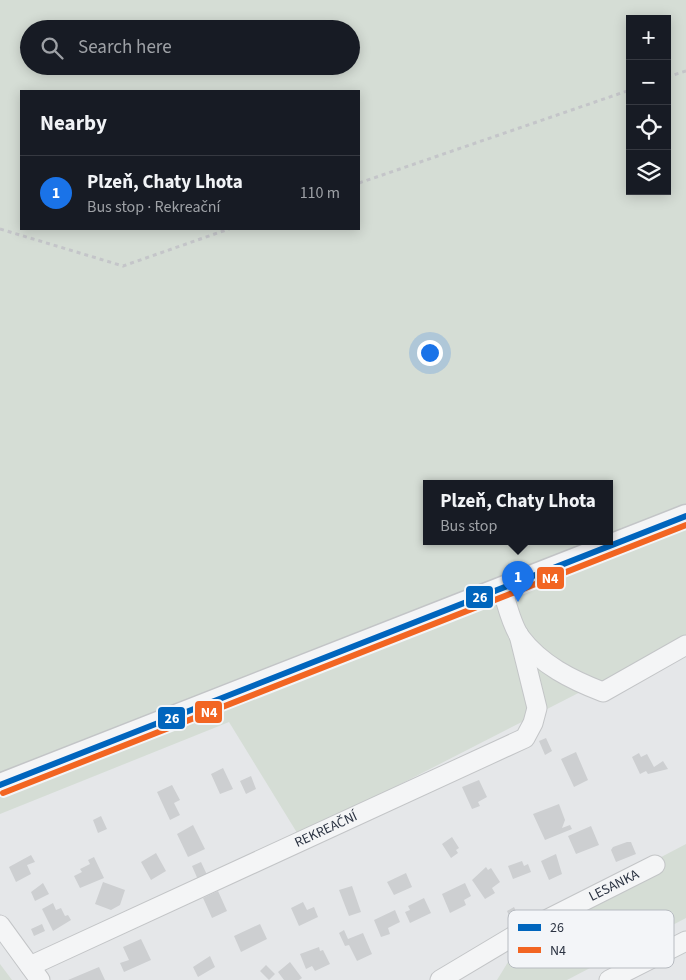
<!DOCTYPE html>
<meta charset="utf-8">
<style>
body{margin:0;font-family:"Source Sans 3",sans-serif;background:#20242c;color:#f1f3f6}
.controls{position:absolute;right:15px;top:15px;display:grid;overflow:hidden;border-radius:0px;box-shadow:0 2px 12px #0003}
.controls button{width:45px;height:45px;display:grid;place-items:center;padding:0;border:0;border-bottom:1px solid #363941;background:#171b24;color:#f1f3f6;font:25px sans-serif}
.you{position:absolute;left:429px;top:352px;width:18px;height:18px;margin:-12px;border:4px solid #fff;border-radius:50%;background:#1a73e8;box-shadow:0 0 0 8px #1a73e833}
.badge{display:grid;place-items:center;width:32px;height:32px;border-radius:50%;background:#1a73e8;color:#fff;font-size:16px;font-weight:700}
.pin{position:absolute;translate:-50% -41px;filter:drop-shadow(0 1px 2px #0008)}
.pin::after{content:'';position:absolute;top:26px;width:18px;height:15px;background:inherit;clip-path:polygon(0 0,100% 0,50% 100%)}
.popup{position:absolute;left:423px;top:480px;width:190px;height:65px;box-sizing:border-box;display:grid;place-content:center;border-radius:0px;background:#171b24;filter:drop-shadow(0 1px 4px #0005);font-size:16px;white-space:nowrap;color:#9ea1a6}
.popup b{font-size:19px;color:#f1f3f6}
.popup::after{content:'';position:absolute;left:50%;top:100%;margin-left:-10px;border:10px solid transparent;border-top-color:#171b24}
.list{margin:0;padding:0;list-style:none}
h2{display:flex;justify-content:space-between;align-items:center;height:65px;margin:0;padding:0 20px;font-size:21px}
h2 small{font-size:16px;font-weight:400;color:#9ea1a6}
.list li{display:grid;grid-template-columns:32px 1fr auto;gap:15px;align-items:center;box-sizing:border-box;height:75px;padding:0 20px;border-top:1px solid #363941}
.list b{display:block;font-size:19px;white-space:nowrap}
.list p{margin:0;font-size:16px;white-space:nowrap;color:#9ea1a6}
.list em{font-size:16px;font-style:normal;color:#9ea1a6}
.icon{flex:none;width:28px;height:28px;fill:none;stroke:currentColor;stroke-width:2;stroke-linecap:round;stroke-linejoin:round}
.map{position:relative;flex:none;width:686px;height:980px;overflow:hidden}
.search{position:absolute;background:#171b24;box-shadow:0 2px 12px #0003;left:20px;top:20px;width:340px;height:55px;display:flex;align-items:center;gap:12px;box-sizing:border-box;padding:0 18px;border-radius:28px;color:#9ea1a6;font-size:19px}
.panel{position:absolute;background:#171b24;box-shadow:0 2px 12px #0003;left:20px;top:90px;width:340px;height:140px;border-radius:0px}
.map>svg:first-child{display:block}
.green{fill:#d5ddd5;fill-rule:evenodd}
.building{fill:#cdcfd1}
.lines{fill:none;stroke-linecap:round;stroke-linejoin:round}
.minor-casing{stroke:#c3c5c7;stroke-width:21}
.tertiary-casing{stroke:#c3c5c7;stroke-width:25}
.path{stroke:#c4c5c9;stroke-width:3;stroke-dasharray:4 4;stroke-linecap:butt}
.minor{stroke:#f4f5f6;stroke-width:19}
.tertiary{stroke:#f4f5f6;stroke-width:22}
.bus-1-casing{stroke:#f3f5f8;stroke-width:10}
.bus-2-casing{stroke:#f3f5f8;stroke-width:10}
.bus-1{stroke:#0065bd;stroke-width:6}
.bus-2{stroke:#f26522;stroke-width:6}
.labels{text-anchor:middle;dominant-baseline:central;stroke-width:4.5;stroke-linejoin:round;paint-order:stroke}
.street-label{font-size:14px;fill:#2b3342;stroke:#f3f5f8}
.key{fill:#f3f5f8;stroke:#b7bbc1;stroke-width:1}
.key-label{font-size:14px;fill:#2b3342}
.line-badge{stroke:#f3f5f8;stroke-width:2}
.badge-label{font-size:14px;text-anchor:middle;font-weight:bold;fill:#fff}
</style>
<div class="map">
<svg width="686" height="980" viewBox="0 0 686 980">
<rect width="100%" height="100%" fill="#e5e7e9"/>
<path class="green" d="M0 0H686V638L299 836 229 722 0 814ZM630 19H667V191H630ZM29 29H351V66H29ZM21 91H359V229H21ZM427 483H609V541H427Z
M686 844V918L567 980H497L530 926Z
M0 964 12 980H0Z"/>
<path class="building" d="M546 738 552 751 545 755 539 741Z
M576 752 588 780 574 787 561 759Z
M639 753 641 757 647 754 654 767 663 761 668 769 648 774 646 771 640 774 632 757Z
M223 768 233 789 220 794 211 774Z
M251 776 256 789 246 794 240 781Z
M479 780 487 797 478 802 480 806 472 809 462 787Z
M172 785 180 800 174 803 180 815 170 820 157 792Z
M559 804 565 820 562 828 570 825 572 829 545 840 533 814Z
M101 816 107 829 98 833 93 820Z
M193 825 205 849 188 857 177 834Z
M591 826 599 845 576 854 568 836Z
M452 837 459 848 456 850 458 853 451 858 442 844Z
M627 842H631L636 854 616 862 611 850 613 847Z
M156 853 166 871 151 880 141 862Z
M556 854 562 874 549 880 541 861Z
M31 855 35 862 27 865 31 874 16 882 9 867Z
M94 857 104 878 80 888 74 876 82 872 80 869 90 864 88 860Z
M522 861 524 866 528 864 531 872 513 879 508 866Z
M201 862 208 877 199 882 192 866Z
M486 867 488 870 491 868 500 882 492 888 495 893 485 899 472 880Z
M406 873 412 887 394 895 387 882Z
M103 882 125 890 120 905 111 910 95 904Z
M43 883 49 894 35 901 31 892Z
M465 883 471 896 464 900 466 905 450 913 442 894Z
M352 886 361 912 349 916 339 890Z
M218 891 227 911 212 918 203 898Z
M424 898 431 913 410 923 405 912 410 910 408 906Z
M303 902 307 910 314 907 318 917 299 926 291 908Z
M53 903 56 910 61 908 65 916 68 915 71 920 53 931 42 909Z
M514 907 521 922 513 925 507 911Z
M395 910 400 922 388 928 390 934 381 937 374 920Z
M42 924 45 931 34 936 31 929Z
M260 924 267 939 241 952 234 936Z
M344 930 348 939 363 933 372 954 357 961 349 945 345 946 339 933Z
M141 939 151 960 124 972 120 963 129 960 123 947Z
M319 947 320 951 323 950 330 964 315 971 312 966 306 969 300 954Z
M210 956 215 967 198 977 193 967Z
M290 962 302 978 299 980H284L278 972Z
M266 965 275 974 269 980 260 971Z
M99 967 105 980H68Z"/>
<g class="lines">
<defs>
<g id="minor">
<path d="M502 589C507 604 511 624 520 637 541 665 572 680 603 692L686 645"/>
<path d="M0 925 40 980"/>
<path id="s1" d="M30 966 525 738 533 723 537 708 519 635"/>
<path id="s2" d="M440 980 512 937 655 865"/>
<path d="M609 980 686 941"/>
</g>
<path id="tertiary" d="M0 785 686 516"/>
</defs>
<use href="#minor" class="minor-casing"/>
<use href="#tertiary" class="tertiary-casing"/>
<path class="path" d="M667 77 686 71
M359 183 630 90
M0 229 123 266 229 229"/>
<use href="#minor" class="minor"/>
<use href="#tertiary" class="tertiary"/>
<defs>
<path id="bus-1" d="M0 785 686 516"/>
<path id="bus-2" d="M3 793 686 525"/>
</defs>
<use href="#bus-1" class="bus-1-casing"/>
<use href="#bus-2" class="bus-2-casing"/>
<use href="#bus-1" class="bus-1"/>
<use href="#bus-2" class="bus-2"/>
</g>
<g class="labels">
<g class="street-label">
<text stroke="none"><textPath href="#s1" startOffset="326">REKREAČNÍ</textPath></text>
<text stroke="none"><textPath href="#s2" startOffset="198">LESANKA</textPath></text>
</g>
</g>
<rect x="508" y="910" width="166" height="58" rx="8" class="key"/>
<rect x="518" y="924" width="23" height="7" fill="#0065bd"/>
<rect x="518" y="947" width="23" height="6" fill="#f26522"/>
<g class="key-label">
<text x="550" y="932">26</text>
<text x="550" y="955">N4</text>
</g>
<g class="line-badge">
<rect x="536" y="566" width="29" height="24" rx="5" fill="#f26522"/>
<rect x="465" y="585" width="29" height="24" rx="5" fill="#0065bd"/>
<rect x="194" y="700" width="29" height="24" rx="5" fill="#f26522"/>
<rect x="157" y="706" width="29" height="24" rx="5" fill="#0065bd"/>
</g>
<g class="badge-label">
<text x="550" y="583">N4</text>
<text x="480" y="602">26</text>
<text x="209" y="717">N4</text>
<text x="172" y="723">26</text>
</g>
</svg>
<div class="controls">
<button>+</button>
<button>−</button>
<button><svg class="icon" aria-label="locate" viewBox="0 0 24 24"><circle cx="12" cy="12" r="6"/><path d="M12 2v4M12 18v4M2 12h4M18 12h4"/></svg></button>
<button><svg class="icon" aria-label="layers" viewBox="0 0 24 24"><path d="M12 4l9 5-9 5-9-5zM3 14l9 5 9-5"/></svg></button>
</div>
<div class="you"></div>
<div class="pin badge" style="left:518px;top:602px">1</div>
<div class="popup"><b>Plzeň, Chaty Lhota</b>Bus stop</div>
<div class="search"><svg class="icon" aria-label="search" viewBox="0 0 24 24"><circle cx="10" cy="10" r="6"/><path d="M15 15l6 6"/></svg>Search here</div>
<section class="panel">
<h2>Nearby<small></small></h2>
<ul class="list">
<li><span class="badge">1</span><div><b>Plzeň, Chaty Lhota</b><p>Bus stop · Rekreační</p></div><em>110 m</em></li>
</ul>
</section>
</div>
